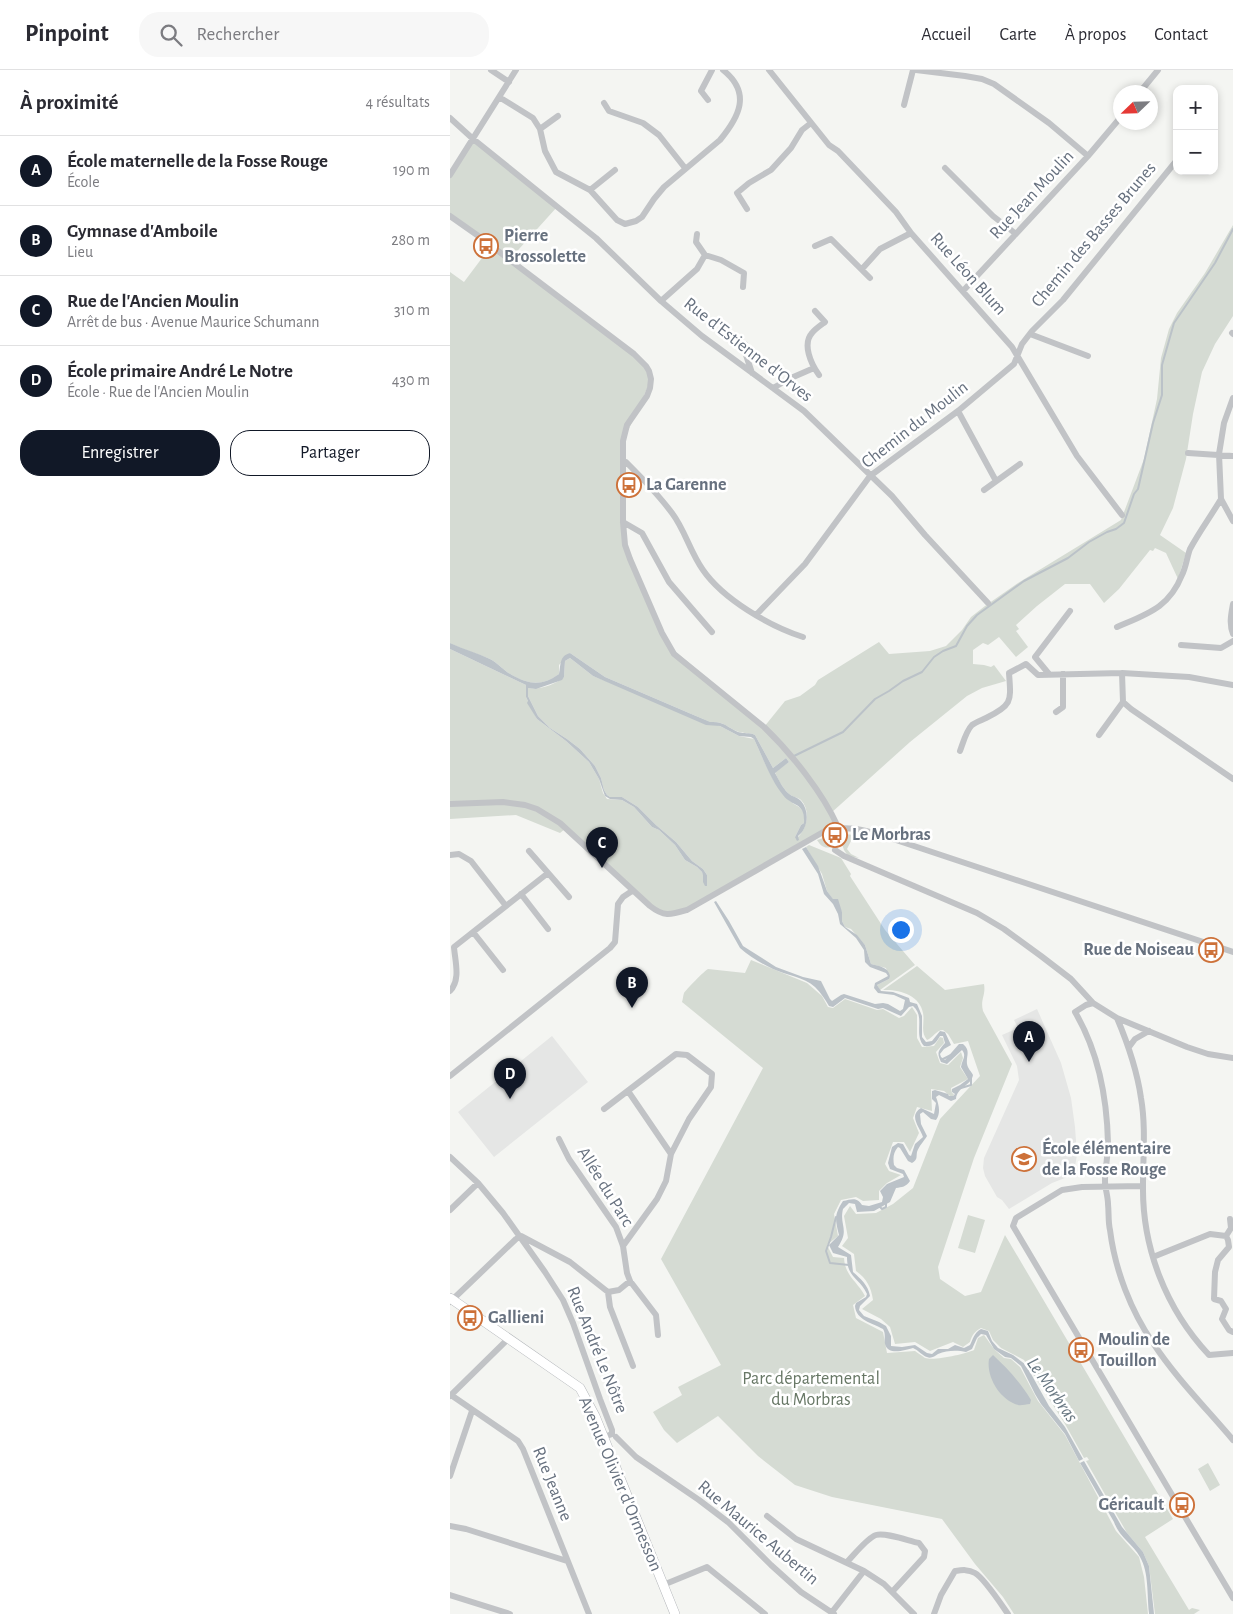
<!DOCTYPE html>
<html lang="fr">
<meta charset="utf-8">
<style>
body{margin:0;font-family:"Alegreya Sans",sans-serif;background:#f7f7f7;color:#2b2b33}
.controls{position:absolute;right:15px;top:15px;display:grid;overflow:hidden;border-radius:10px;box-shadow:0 2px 8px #0003}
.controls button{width:45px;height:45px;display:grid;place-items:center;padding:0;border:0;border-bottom:1px solid #e1e1e2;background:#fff;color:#2b2b33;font:25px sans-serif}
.compass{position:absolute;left:663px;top:15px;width:45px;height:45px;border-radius:50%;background:#fff;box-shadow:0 2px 8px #0003;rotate:247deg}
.you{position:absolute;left:450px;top:859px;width:18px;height:18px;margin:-12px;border:4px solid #fff;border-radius:50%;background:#1a73e8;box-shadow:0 0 0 8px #1a73e833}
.badge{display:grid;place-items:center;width:32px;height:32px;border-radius:50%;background:#111827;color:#fff;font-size:16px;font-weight:700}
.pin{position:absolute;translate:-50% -41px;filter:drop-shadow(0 1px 2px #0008)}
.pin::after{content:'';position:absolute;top:26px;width:18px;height:15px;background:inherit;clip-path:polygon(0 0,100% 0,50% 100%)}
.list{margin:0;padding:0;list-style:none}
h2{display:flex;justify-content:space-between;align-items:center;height:65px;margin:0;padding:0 20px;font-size:21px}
h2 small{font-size:16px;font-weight:400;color:#7c7c81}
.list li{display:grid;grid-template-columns:32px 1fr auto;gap:15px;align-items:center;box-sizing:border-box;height:70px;padding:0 20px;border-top:1px solid #e1e1e2}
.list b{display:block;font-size:19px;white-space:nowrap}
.list p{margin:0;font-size:16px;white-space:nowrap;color:#7c7c81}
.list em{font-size:16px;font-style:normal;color:#7c7c81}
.actions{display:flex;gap:10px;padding:15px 20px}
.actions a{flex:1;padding:11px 0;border:1px solid #111827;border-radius:20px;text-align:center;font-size:18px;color:#111827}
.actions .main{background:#111827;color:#fff}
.icon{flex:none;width:28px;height:28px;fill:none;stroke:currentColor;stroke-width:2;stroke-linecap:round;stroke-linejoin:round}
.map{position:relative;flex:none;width:783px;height:1544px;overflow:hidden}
header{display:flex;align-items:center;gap:30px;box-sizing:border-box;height:70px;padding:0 25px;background:#fff;border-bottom:1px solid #e1e1e2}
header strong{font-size:24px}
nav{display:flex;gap:28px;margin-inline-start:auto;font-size:18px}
.search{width:350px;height:45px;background:#f7f7f7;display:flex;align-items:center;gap:12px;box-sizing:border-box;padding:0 18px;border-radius:20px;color:#7c7c81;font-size:19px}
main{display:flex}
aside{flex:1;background:#fff}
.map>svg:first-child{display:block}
.built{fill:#e5e6e5}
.green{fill:#d5dbd3}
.water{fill:#bbc2c8}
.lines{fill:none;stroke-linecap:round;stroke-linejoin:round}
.stream{stroke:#bbc2c8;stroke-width:2}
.major-casing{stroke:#b2b5b9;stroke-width:10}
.minor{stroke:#c1c3c6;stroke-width:6}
.major{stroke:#fff;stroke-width:9}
.labels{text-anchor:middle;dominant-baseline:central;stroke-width:5;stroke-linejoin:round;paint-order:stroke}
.street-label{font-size:18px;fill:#67717f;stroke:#fff}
.poi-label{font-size:18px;font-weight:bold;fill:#67717f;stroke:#fff;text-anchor:start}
.park-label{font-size:18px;fill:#677765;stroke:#fff}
.water-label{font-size:19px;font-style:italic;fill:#697883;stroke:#fff}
</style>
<header>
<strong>Pinpoint</strong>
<div class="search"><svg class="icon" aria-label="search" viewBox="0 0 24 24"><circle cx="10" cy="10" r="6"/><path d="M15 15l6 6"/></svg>Rechercher</div>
<nav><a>Accueil</a><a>Carte</a><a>À propos</a><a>Contact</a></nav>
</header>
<main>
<aside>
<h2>À proximité<small>4 résultats</small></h2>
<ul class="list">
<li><span class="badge">A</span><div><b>École maternelle de la Fosse Rouge</b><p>École</p></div><em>190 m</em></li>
<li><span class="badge">B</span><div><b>Gymnase d'Amboile</b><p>Lieu</p></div><em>280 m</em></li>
<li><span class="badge">C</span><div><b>Rue de l'Ancien Moulin</b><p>Arrêt de bus · Avenue Maurice Schumann</p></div><em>310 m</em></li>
<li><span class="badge">D</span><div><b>École primaire André Le Notre</b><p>École · Rue de l'Ancien Moulin</p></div><em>430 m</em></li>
</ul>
<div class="actions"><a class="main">Enregistrer</a><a>Partager</a></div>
</aside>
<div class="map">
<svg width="783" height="1544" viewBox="0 0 783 1544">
<rect width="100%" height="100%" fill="#f4f5f2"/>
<path class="built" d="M587 939 611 993 621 1028 625 1057 627 1085 624 1102 620 1106 602 1113 559 1139 552 1130 547 1127 535 1106 533 1098 534 1088 569 1010 567 996 552 965 568 958 564 950Z
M102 966 138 1012 44 1087 8 1042Z"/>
<path class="green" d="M22 68 107 137 60 189 196 296 201 309 187 342 173 371 175 475 218 575 314 657 335 631 350 626 365 615 368 610 429 572 439 584 480 581 496 576 512 560 521 547 535 536 568 513 671 450 694 389 707 329 711 288 719 259 727 243 755 203 783 155V246L765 274 752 302 743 344 736 389 723 438 710 465 736 483 728 509 716 483 705 478 703 481 700 480 669 519 654 533 640 514H615L587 536 566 555 569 559 566 561 578 577 566 587 549 567 538 575 533 573 523 580V594L534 595 541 597 544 595 556 611 532 618 517 626 460 672 381 743 388 757 375 761 237 840 208 843 115 759 110 763 66 745 0 749V579L76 615V627L87 649 116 671 139 692 149 709 153 723 157 729 172 730 184 737 202 757 209 760 225 775 235 790 247 797 252 802 257 812V805L253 799 242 791 226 772 206 755 188 737 172 727H160L157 725 154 720 151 708 145 696 130 679 117 669 100 658 88 646 78 626V618C91 620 104 615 114 607L115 591 120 588 143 606 270 656 289 666 304 669C313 688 323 716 339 730 350 740 355 735 354 753L351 755 345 767H348C357 758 361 741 351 730 348 727 341 727 338 723 332 717 328 710 325 702L339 692 336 688 323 698 305 665C299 662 294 664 289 662 276 657 276 652 260 652L155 607 120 583 109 595V604C93 616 79 615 62 605 54 601 48 593 40 589 27 583 13 580 0 573V202L14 212 41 176 0 146V105Z
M394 764 404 765 397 779 401 784 409 788 398 786 394 780 391 771 388 769 384 776C376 779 372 778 367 770L380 766Z
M359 775 391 788 401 804 400 806 435 860 465 895 430 920 427 915 439 909 436 898 421 894 415 875 401 859 395 857 392 851V842L377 821 372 804 356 777Z
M301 890 357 913 372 926 378 937 383 938 395 929 427 940 433 939 449 948 454 946 462 937 467 945V968L472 977 484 976 490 967 493 968 494 973 486 982 490 993 498 995 511 982 513 988 510 997 518 1009 501 1018 502 1023 504 1024 503 1026H500L494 1021 481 1019 482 1041 467 1037 463 1048 469 1063 460 1082 454 1072H443L435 1094 439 1101 451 1105 437 1113 429 1121V1130L413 1131 406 1127 391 1130 384 1144 388 1166 377 1175 383 1187 394 1188C395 1206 407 1211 415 1226L403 1235 406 1248 433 1262 437 1283 465 1281C468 1283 472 1286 475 1288 485 1291 515 1284 524 1280L528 1268 534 1265 544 1279 554 1288 561 1289 570 1297 588 1331 615 1365 666 1461 689 1487 694 1507 698 1544H564L553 1527 525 1494 492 1449 382 1427 345 1415 308 1386 268 1346 227 1373 214 1360 203 1342 232 1325 228 1317 271 1295 211 1189 313 998 232 932C233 929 233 926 234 923 235 921 255 900 258 899L295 903Z
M467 896 495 920 534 914C536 926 530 929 533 941L562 994 524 1088 488 1197 490 1209 515 1226 531 1222 555 1165 723 1449 695 1467 739 1540 742 1538 750 1540 744 1544H705L699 1496 693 1482 677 1463 636 1391 639 1390 637 1387 634 1388 615 1354 574 1290 551 1278 543 1270 539 1261 531 1258C525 1261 522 1265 520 1272L513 1277 503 1272 480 1281 465 1272 445 1274 440 1257 431 1249 412 1239 423 1230C421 1217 417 1209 406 1201L404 1184 392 1176 398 1168 394 1146 400 1136 406 1144 426 1143 443 1134 463 1118 490 1049 530 1006 518 971 504 974 498 964 493 960C486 960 483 968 477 970 470 962 475 952 473 943 470 925 449 919 433 920Z
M518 1145 535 1150 525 1183 508 1178Z
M758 1393 770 1415 760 1421 748 1399Z"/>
<path class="water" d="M0 573C13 579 27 583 40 589 48 593 54 601 62 605 80 615 92 616 109 604 111 595 109 586 120 583L155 607 260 652C274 651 277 657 288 662 294 664 299 662 305 665L323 698 336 688 339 692 325 703C329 710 332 717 338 723 342 727 348 727 351 731 360 741 358 759 348 766L349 770 347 771 345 767 351 755 354 753C355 731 343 738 333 725 320 709 313 688 304 669L301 667 289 666 270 656 256 655 143 606 120 588 115 591 114 607 112 610 86 619 78 618V626L88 646 100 658 117 669 130 679 145 696 151 708 154 720 157 725 160 727H172L188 737 206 755 226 772 242 791 253 799 257 805V816H255L253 812V805L252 802 247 797 235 790 225 775 209 760 202 757 184 737 172 730 160 729 155 726 149 709 139 692 116 671 87 649 77 633 78 631 76 627V615L0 579Z
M356 777 368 796 377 821 383 829H388L392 842V851L395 857 407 865 415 875 421 894C429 896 438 897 440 906L439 909 427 915 431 921 443 922 459 928 460 932 467 934 472 946V967L476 972 482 971 490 961 495 962 501 975 494 979 490 984 491 987 495 990 509 974H513C521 981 516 985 517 994 518 999 521 1001 523 1005 521 1016 507 1017 506 1029L501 1031 489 1025 486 1027C489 1035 491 1043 486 1050L481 1049 473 1042 470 1044 471 1054 477 1066C474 1071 469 1076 467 1082 466 1088 468 1089 462 1093L458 1091 450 1078 448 1077C443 1083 443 1088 444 1095L447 1098 454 1100 460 1111C456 1117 452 1117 446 1118L440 1132 424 1141 407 1142 405 1134 399 1133 393 1139C389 1156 400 1159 388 1177L401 1185 403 1202C411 1209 418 1215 420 1226L410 1236 409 1240 414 1246 429 1252 436 1256 441 1266V1276L452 1277 465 1275 477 1283 482 1284 488 1279H498L505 1275 514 1278 520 1275C523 1269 524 1263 531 1259L538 1261 542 1271 548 1278 563 1285 576 1295 599 1336 615 1357 633 1389 629 1391 615 1364 591 1334 585 1324 571 1296 561 1288 555 1287 544 1279 536 1265 531 1264 527 1268 522 1279 516 1282C508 1280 497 1280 488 1284 485 1286 481 1289 477 1287 473 1286 468 1280 463 1278 455 1280 438 1286 435 1274 434 1268 436 1264 433 1259 422 1253 406 1250 405 1236L406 1233 416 1227 417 1224C409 1207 397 1208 397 1187L383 1183 379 1175 389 1165C385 1149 384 1145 393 1131 402 1129 407 1127 412 1135L419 1136 432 1132 433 1127 430 1121 437 1114 454 1107 453 1104 440 1099 438 1093 442 1077 448 1073 453 1074 459 1085 461 1086 465 1074 473 1067C470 1057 458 1046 471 1038L484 1044 486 1033 482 1029V1021L485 1020 498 1024 499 1026H503L505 1024 502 1022V1019L510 1015 518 1009 511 997C512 990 517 986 512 980L497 994 491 992C486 982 489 980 495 973L493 966H490C486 973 483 977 474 976 463 964 476 947 463 936L459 937 451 946 433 938 428 939 395 928 383 937 379 936C375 929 371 923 365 917 354 907 336 905 323 899 312 894 299 886 290 878L264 832 266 831 279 851 293 876 326 897 353 907 371 911 380 929 382 931 391 925 394 924 425 934 433 933 438 934 450 941 453 939 455 930 444 925 428 923 424 918 425 913 438 906 436 903 420 897 415 892 414 880 406 868 390 854 388 844 383 834 374 824 368 804 352 779Z
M543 1285C557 1298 571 1313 581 1330L580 1334C576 1334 571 1336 568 1335 550 1330 536 1307 539 1289Z
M634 1391 672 1457 693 1482 699 1496 704 1544H699V1543C697 1525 699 1502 690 1487 683 1474 669 1467 664 1452L630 1393Z"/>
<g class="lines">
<path class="stream" d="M344 686 393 662 425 629 439 621 453 611 472 602 484 587 493 581 506 576 517 556 527 545 574 511 618 488 639 472 657 462 666 459 674 453 684 424 688 419 703 353 712 325V295L724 253 765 193 783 159
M493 989 501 985
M511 1018 521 1015V1008
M429 1136 432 1139 436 1137V1133
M386 1147 381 1167 376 1181 380 1193 399 1195"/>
<defs>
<path id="major" d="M0 1228 130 1318 145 1346 225 1544"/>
</defs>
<use href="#major" class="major-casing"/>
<path class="minor" d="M41 0 59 12
M319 0 379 75 388 81 446 142 461 163 562 277 627 386 672 445
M466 0 515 6 532 9 544 14 599 53 638 86
M690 22 708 0
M49 27 83 48 90 59 95 81 106 102 140 120 167 150 175 154 186 151 192 147 204 129 214 117 270 70C289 47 302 23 273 0
M258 30 251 21 262 0
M154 33 159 41 193 53 209 65 235 98
M454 35 463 0
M0 48 22 68 146 168 211 231 252 266 354 341 442 426 475 465 538 533
M90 59 108 46
M495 98 543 146 566 164
M0 105 66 0
M140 120 165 100
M297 139 287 123 299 113 321 100 341 78 352 60 361 53
M0 146 27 165 184 284 196 296 199 301 201 309 200 318 197 326 177 355 173 371V452L175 475 180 489 212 563 224 584 314 657C341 683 373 723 388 757
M247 164 246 172 255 185 271 190 294 203 293 217
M365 176 381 169 420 208
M412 199 430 179 461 163
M513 221 638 86 670 48
M211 231 247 199 255 185
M365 241 375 252C371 255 365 259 362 263 352 274 361 294 369 305
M782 263 783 264
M580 264 638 286
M295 274 294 279 302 303
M323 318 341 308 364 298
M783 328 774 353 769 384 771 429 783 451
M508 341 546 411
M738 383 783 386
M173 391 176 392C192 408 208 424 222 443 235 460 240 482 253 500 273 529 319 556 353 567
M534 420 570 394
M173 452 192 463 219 512 262 562
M783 534C781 545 779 554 783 564
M306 545 355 494 420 406 508 341 564 294 572 274 582 261 613 230 727 90
M667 557C697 544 719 538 732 505 736 497 737 487 740 479 749 462 761 446 771 429
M731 575 771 578 783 571
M672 603 673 632 681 639 783 709
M599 604 585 587 620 541
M606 642 613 637V604
M649 665 673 632
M510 681C513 673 516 661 522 655 526 652 532 650 536 648 563 635 561 631 559 603L576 594 588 605 672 603 739 607 783 615
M0 734 53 732 75 735 87 739 110 753 200 836C214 847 220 845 237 840L375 761C399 754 417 761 440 768L783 882
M385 780 394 786 527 843 554 859 591 886 621 909 643 933 667 948 737 977 758 984 783 988
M79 781 119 827
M0 785 9 784 21 791 56 836
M71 824 98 859
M23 862 53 900
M0 921C11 910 5 891 4 877L98 803
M643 933 636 935 625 942C648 981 657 1029 658 1073 658 1086 655 1099 655 1111 655 1119 658 1126 658 1134 659 1143 658 1152 660 1160 665 1200 681 1241 703 1273 726 1308 756 1338 783 1370
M667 948C678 974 687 1000 691 1028 696 1057 693 1086 693 1115 692 1178 716 1239 759 1285L783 1283
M679 977 685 969 699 961
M0 1006 160 878 165 872 168 834 173 827 182 821
M178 1021 221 1084
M154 1039 226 984 237 985 262 1004 261 1017 239 1049 221 1084 216 1111 207 1129 173 1176
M109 1069 119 1089 166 1157 173 1176 177 1203 180 1211 206 1245 208 1265
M0 1087 28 1113 53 1143 95 1202 113 1230 123 1253 150 1329 162 1360V1364L154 1367
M693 1116 632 1117 612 1120 566 1148 563 1156 783 1528
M0 1140 28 1113
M776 1166 781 1158 780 1149
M703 1187 760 1164 776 1166 778 1170 779 1177 768 1190 765 1202 764 1229 771 1231 776 1239 772 1249 779 1260 783 1262
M158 1222 169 1220 180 1211
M0 1232 66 1169 71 1166 120 1192 158 1222 160 1237 183 1296
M1 1325 68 1371 73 1379 139 1544
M0 1326 58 1269
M166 1367 186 1387 249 1430 278 1452 321 1495 351 1522 384 1544
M0 1406 22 1341
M317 1446 346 1469 414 1501 434 1514 464 1544
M0 1456 16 1459 117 1491
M397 1492C404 1485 417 1468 426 1465 435 1462 459 1471 469 1473L475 1481 474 1487 442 1522
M213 1515 257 1497 315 1544
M0 1525 60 1544
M382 1542 414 1501
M484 1544 491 1525 505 1501C512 1500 518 1499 525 1503 534 1508 551 1534 558 1544"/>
<use href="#major" class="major"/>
</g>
<defs>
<symbol id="bus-ring" viewBox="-11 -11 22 22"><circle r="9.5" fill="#fff" stroke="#cd7139" stroke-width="1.5"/><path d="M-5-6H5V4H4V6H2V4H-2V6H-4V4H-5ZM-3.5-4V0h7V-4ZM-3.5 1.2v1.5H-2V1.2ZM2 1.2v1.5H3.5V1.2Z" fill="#cd7139"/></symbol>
<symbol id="school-ring" viewBox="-11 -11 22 22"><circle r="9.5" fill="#fff" stroke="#cd7139" stroke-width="1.5"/><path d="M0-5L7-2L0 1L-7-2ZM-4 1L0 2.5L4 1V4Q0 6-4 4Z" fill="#cd7139"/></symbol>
</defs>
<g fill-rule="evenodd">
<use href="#bus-ring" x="22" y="162" width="28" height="28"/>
<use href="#bus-ring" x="165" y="401" width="28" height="28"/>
<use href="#bus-ring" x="371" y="751" width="28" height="28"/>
<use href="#bus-ring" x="747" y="866" width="28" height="28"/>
<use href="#school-ring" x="560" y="1075" width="28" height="28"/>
<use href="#bus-ring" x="6" y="1234" width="28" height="28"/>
<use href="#bus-ring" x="617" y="1266" width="28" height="28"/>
<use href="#bus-ring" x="718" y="1421" width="28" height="28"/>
</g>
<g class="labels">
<g class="street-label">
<text transform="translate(582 125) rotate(-47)">Rue Jean Moulin</text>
<text transform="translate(644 165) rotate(-50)">Chemin des Basses Brunes</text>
<text transform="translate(518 204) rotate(48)">Rue Léon Blum</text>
<text transform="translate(298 280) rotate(38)">Rue d'Estienne d'Orves</text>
<text transform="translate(465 355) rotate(-38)">Chemin du Moulin</text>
<text transform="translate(155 1117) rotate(58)">Allée du Parc</text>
<text transform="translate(147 1280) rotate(68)">Rue André Le Nôtre</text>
<text transform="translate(102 1414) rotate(68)">Rue Jeanne</text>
<text transform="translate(170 1414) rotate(67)">Avenue Olivier d'Ormesson</text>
<text transform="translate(308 1463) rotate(40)">Rue Maurice Aubertin</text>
</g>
<g class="poi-label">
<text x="54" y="166">Pierre<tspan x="54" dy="21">Brossolette</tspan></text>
<text x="196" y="415">La Garenne</text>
<text x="402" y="765">Le Morbras</text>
<text x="744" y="880" text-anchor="end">Rue de Noiseau</text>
<text x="592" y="1079">École élémentaire<tspan x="592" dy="21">de la Fosse Rouge</tspan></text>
<text x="38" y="1248">Gallieni</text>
<text x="648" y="1270">Moulin de<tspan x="648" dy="21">Touillon</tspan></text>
<text x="714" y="1435" text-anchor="end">Géricault</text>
</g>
<g class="park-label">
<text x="361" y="1309">Parc départemental<tspan x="361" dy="21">du Morbras</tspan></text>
</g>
<g class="water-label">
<text transform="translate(602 1320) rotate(55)">Le Morbras</text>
</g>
</g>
</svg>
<div class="controls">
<button>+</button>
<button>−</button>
</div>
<svg class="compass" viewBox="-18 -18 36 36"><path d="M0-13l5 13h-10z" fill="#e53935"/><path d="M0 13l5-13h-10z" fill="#7c7c81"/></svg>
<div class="you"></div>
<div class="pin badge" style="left:579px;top:992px">A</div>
<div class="pin badge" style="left:182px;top:938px">B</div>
<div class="pin badge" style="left:152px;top:798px">C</div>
<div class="pin badge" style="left:60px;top:1029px">D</div>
</div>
</main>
